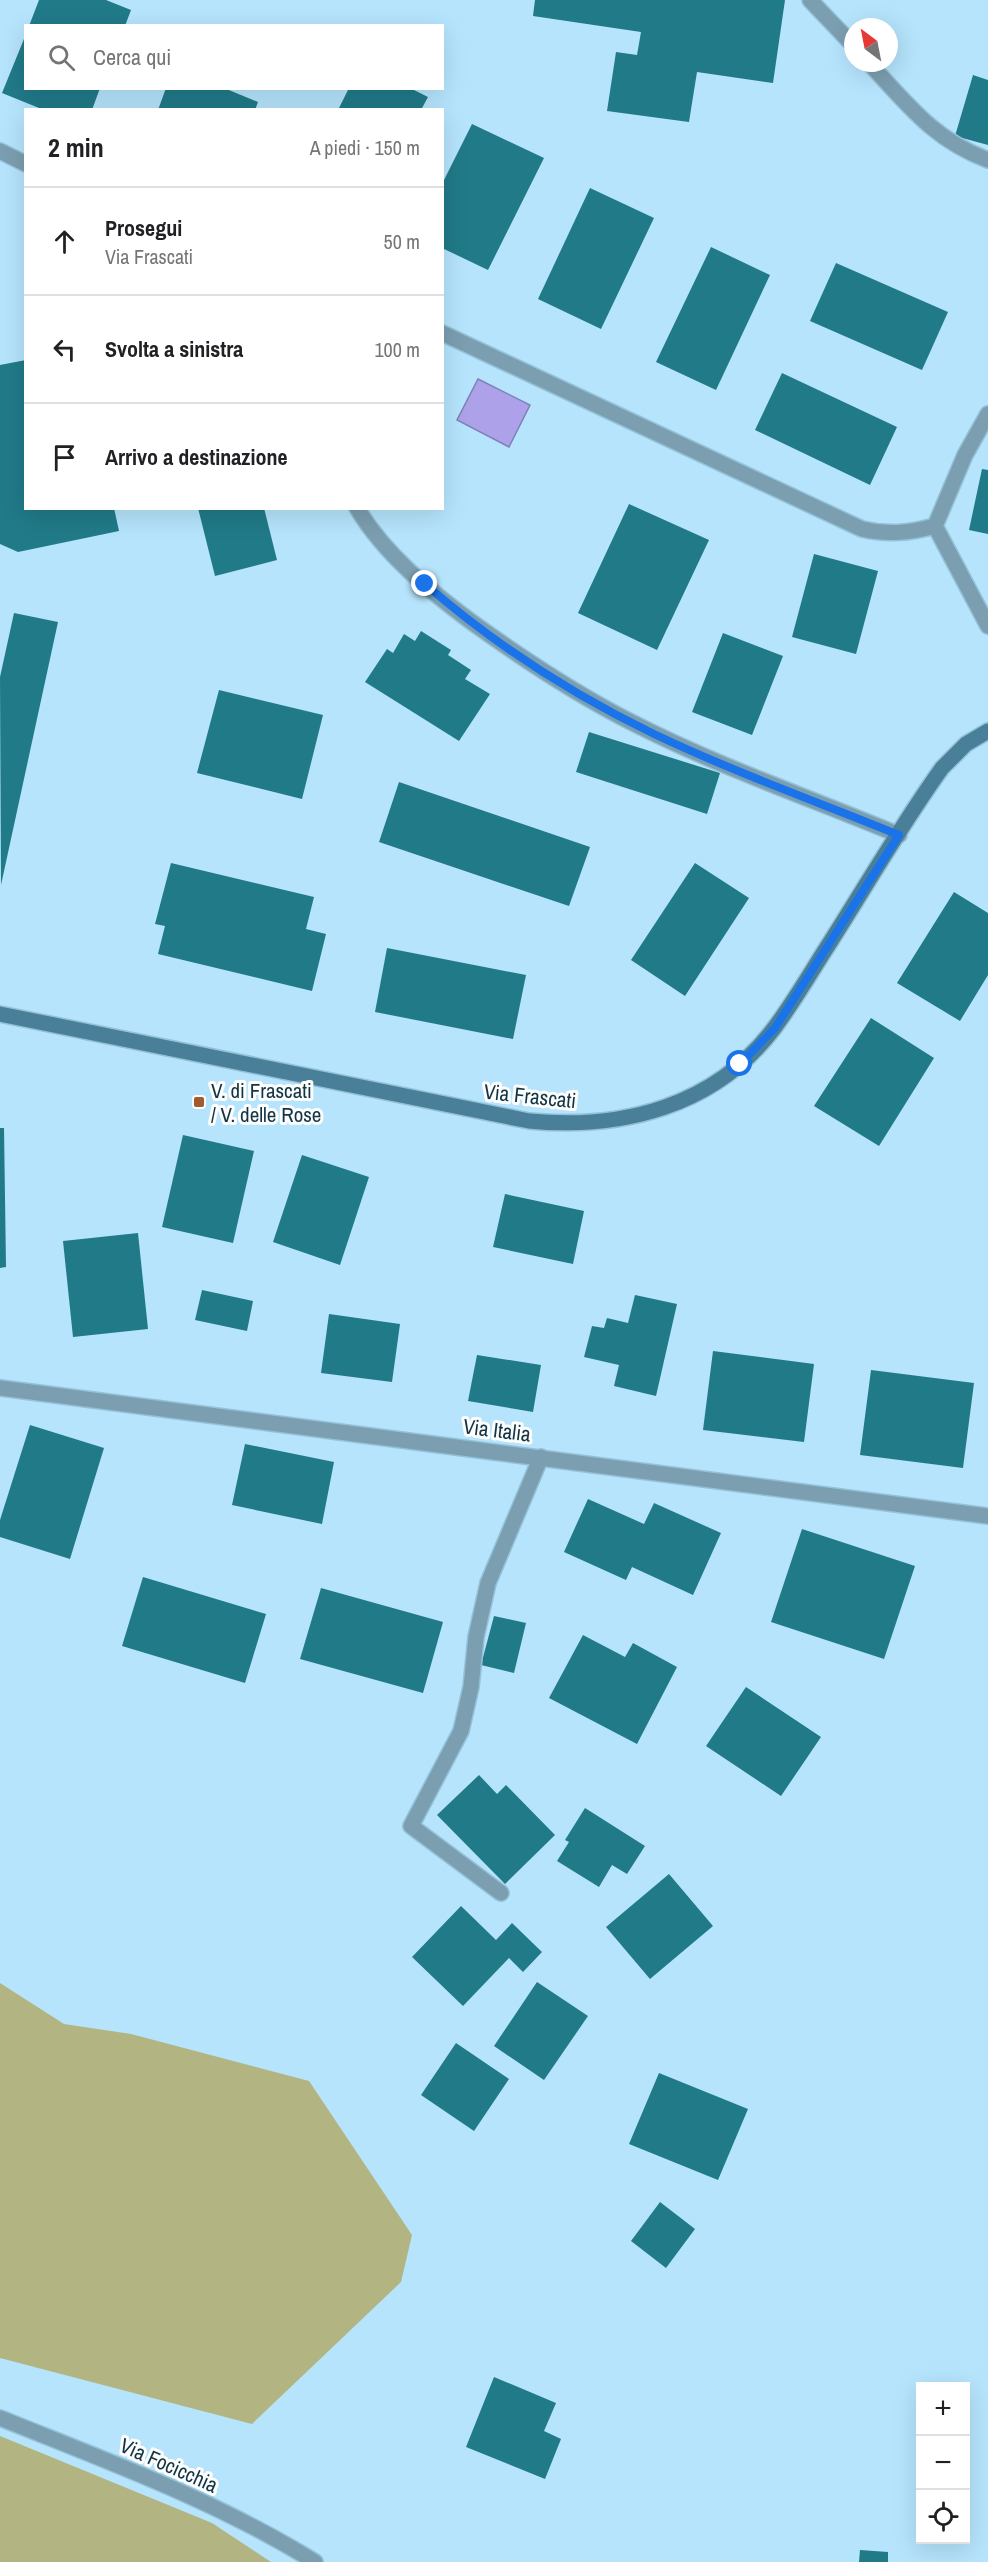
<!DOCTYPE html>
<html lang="it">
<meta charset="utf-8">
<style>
body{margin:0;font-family:"Archivo Narrow",sans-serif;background:#f6f6f6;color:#202124}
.controls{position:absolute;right:18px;bottom:18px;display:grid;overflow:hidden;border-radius:0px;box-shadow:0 6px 24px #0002}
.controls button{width:54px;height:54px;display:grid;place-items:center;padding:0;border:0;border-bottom:2px solid #e0e0e0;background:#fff;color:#202124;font:30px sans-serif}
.compass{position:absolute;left:844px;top:18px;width:54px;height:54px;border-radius:50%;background:#fff;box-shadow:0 6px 24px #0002;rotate:328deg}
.stop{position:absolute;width:18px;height:18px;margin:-14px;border:4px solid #1a73e8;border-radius:50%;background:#fff}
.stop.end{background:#1a73e8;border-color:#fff;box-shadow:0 2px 6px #0008}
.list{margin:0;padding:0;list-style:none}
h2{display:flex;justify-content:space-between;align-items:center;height:78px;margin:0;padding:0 24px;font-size:26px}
h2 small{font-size:20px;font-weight:400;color:#757577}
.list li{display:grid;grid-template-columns:39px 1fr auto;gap:18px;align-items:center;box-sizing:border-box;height:108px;padding:0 24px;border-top:2px solid #e0e0e0}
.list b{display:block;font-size:22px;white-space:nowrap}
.list p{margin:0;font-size:20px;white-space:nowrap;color:#757577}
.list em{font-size:20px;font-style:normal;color:#757577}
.icon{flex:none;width:33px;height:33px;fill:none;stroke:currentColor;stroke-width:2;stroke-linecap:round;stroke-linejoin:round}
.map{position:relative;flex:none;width:988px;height:2562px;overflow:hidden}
.search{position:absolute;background:#fff;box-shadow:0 6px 24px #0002;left:24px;top:24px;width:420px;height:66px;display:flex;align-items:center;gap:15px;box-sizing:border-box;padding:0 21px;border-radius:0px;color:#757577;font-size:22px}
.panel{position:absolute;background:#fff;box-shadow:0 6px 24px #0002;left:24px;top:108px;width:420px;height:402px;border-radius:0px}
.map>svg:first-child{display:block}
.green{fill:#b2b581}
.water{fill:#ada2ea;stroke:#7e81b8;stroke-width:1.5}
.building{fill:#217a88}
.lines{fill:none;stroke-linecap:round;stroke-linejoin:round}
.lane-casing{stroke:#94c1d7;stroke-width:18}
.street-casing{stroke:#94c1d7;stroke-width:18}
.secondary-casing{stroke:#94c1d7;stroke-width:18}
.lane{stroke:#7b9eb0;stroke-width:15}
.street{stroke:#7b9eb0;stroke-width:15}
.secondary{stroke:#497f99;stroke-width:15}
.route{stroke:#1a73e8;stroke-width:8}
.poi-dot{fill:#a05b2e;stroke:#fdfdfd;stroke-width:2}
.labels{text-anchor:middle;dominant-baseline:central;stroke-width:6;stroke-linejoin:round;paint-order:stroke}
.poi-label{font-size:21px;fill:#123544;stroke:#fdfdfd;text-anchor:start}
.street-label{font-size:21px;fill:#123544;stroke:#fdfdfd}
</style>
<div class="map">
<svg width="988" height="2562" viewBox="0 0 988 2562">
<rect width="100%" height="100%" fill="#b5e4fc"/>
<path class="green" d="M0 1983 64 2024 131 2034 309 2081 412 2235 401 2282 252 2424 0 2358Z
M0 2436 212 2523 271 2562H0Z"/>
<path class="water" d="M478 379 530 405 509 447 457 420Z"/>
<path class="building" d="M39 0H106L131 10 125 26H29Z
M535 0H785L773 83 697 72 689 122 607 111 616 52 637 55 641 32 533 16Z
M26 34V88H100L92 110H44L2 93Z
M973 75 988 80V145L955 136Z
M166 88H224L258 102 255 110H158Z
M349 88H410L428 97 421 110H338Z
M472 124 544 158 488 270 442 248V184Z
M590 188 654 218 601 329 538 299Z
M711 247 770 275 716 390 656 362Z
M836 263 948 312 922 370 810 321Z
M26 360V508H114L119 531 18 552 0 544V365Z
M782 373 897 427 870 485 755 430Z
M982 469 988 470V534L969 530Z
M629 504 709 540 657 650 578 613Z
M198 508H264L277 560 215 576Z
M814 554 878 571 856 654 792 637Z
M14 613 58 622 1 885 0 677Z
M421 631 451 650 448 655 471 670 465 679 490 694 459 741 365 682 387 649 393 653 404 634 415 641Z
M723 633 783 656 752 735 692 712Z
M219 690 323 715 302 799 197 773Z
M589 732 720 773 707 814 576 772Z
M399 782 590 847 569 906 379 842Z
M171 863 314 897 306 929 326 934 312 991 158 954 165 926 155 924Z
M695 863 749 898 685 996 631 960Z
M954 892 988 913V975L960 1021 897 983Z
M387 948 526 975 513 1039 375 1012Z
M871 1018 934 1058 879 1146 814 1106Z
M0 1128H4L6 1267 0 1268Z
M183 1135 254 1151 233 1243 162 1227Z
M302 1155 369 1177 340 1265 273 1242Z
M505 1194 584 1211 573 1264 493 1247Z
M138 1233 148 1329 73 1337 63 1241Z
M202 1290 253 1301 247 1331 195 1320Z
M635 1295 677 1304 656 1396 614 1386 619 1365 584 1357 592 1326 604 1328 607 1318 628 1323Z
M329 1314 400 1324 392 1382 321 1373Z
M713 1351 814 1364 804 1442 703 1430Z
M477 1355 541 1365 533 1412 468 1401Z
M871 1370 974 1383 963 1468 860 1455Z
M30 1425 104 1448 70 1559 0 1537V1520Z
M245 1444 334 1462 322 1524 232 1505Z
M588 1499 644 1524 654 1503 721 1533 693 1595 632 1567 626 1580 564 1552Z
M802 1529 915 1566 884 1659 771 1622Z
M143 1577 266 1614 245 1683 122 1646Z
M321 1588 443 1622 423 1693 300 1659Z
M494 1616 526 1623 514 1673 481 1665Z
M583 1635 625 1657 633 1643 677 1667 637 1744 549 1698Z
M746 1687 821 1737 781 1796 706 1746Z
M479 1775 497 1794 506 1785 555 1835 505 1884 437 1815Z
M585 1808 645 1846 627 1874 612 1865 599 1887 557 1861 569 1842 565 1840Z
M669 1874 713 1926 650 1979 606 1927Z
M461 1906 496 1940 512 1923 542 1952 523 1972 509 1958 463 2006 412 1957Z
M537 1982 588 2016 544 2080 494 2046Z
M456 2043 509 2079 474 2131 421 2095Z
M659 2073 748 2109 718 2180 629 2144Z
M660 2202 695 2229 666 2268 631 2241Z
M494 2377 556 2403 544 2431 561 2439 545 2479 466 2447Z
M860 2550 888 2552V2562H859Z"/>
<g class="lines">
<defs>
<path id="lane" d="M810 0 853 45
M869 63C907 104 934 140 988 160
M442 333 862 529C887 535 909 533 935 526
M988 414 965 455 935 526 988 626"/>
<path id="street" d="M0 151 26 164
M357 508C384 554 431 592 473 623 523 659 576 694 631 722 717 766 810 798 899 835
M0 1388 988 1516
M501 1893 411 1826 461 1731 471 1687 476 1637 488 1583 541 1457
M0 2418C107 2461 217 2501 315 2562"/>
<path id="secondary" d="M0 1014 529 1121C623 1130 716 1106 775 1027 792 1004 807 979 822 955 862 893 899 828 942 768L966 744 988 731"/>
</defs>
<use href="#lane" class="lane-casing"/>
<use href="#street" class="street-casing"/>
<use href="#secondary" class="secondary-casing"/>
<use href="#lane" class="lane"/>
<use href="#street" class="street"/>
<use href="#secondary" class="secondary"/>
</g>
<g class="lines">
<path class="route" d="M425 584C493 643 573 695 654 734 734 772 818 802 899 835L775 1028 740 1064"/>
</g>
<rect class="poi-dot" x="193" y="1096" width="12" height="12" rx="3"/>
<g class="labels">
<g class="poi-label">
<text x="211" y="1090">V. di Frascati<tspan x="211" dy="24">/ V. delle Rose</tspan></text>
</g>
<g class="street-label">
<text transform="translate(530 1096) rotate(6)">Via Frascati</text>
<text transform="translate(497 1430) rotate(7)">Via Italia</text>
<text transform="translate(169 2465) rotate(24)">Via Focicchia</text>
</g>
</g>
</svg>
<div class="controls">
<button>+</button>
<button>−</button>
<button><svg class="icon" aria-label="locate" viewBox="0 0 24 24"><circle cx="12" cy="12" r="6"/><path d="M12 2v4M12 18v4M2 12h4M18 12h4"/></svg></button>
</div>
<svg class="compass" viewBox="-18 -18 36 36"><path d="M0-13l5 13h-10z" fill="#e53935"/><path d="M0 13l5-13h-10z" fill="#757577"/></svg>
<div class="stop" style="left:740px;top:1064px"></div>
<div class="stop end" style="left:425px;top:584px"></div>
<div class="search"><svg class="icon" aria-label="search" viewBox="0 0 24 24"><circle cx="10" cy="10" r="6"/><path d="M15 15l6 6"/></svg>Cerca qui</div>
<section class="panel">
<h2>2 min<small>A piedi · 150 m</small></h2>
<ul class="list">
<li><svg class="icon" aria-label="ahead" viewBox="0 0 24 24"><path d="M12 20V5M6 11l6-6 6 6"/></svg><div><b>Prosegui</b><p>Via Frascati</p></div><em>50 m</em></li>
<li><svg class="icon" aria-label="left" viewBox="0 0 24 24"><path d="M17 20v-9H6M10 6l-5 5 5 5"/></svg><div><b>Svolta a sinistra</b></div><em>100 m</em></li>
<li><svg class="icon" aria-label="arrive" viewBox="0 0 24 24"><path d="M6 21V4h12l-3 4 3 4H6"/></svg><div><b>Arrivo a destinazione</b></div></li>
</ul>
</section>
</div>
